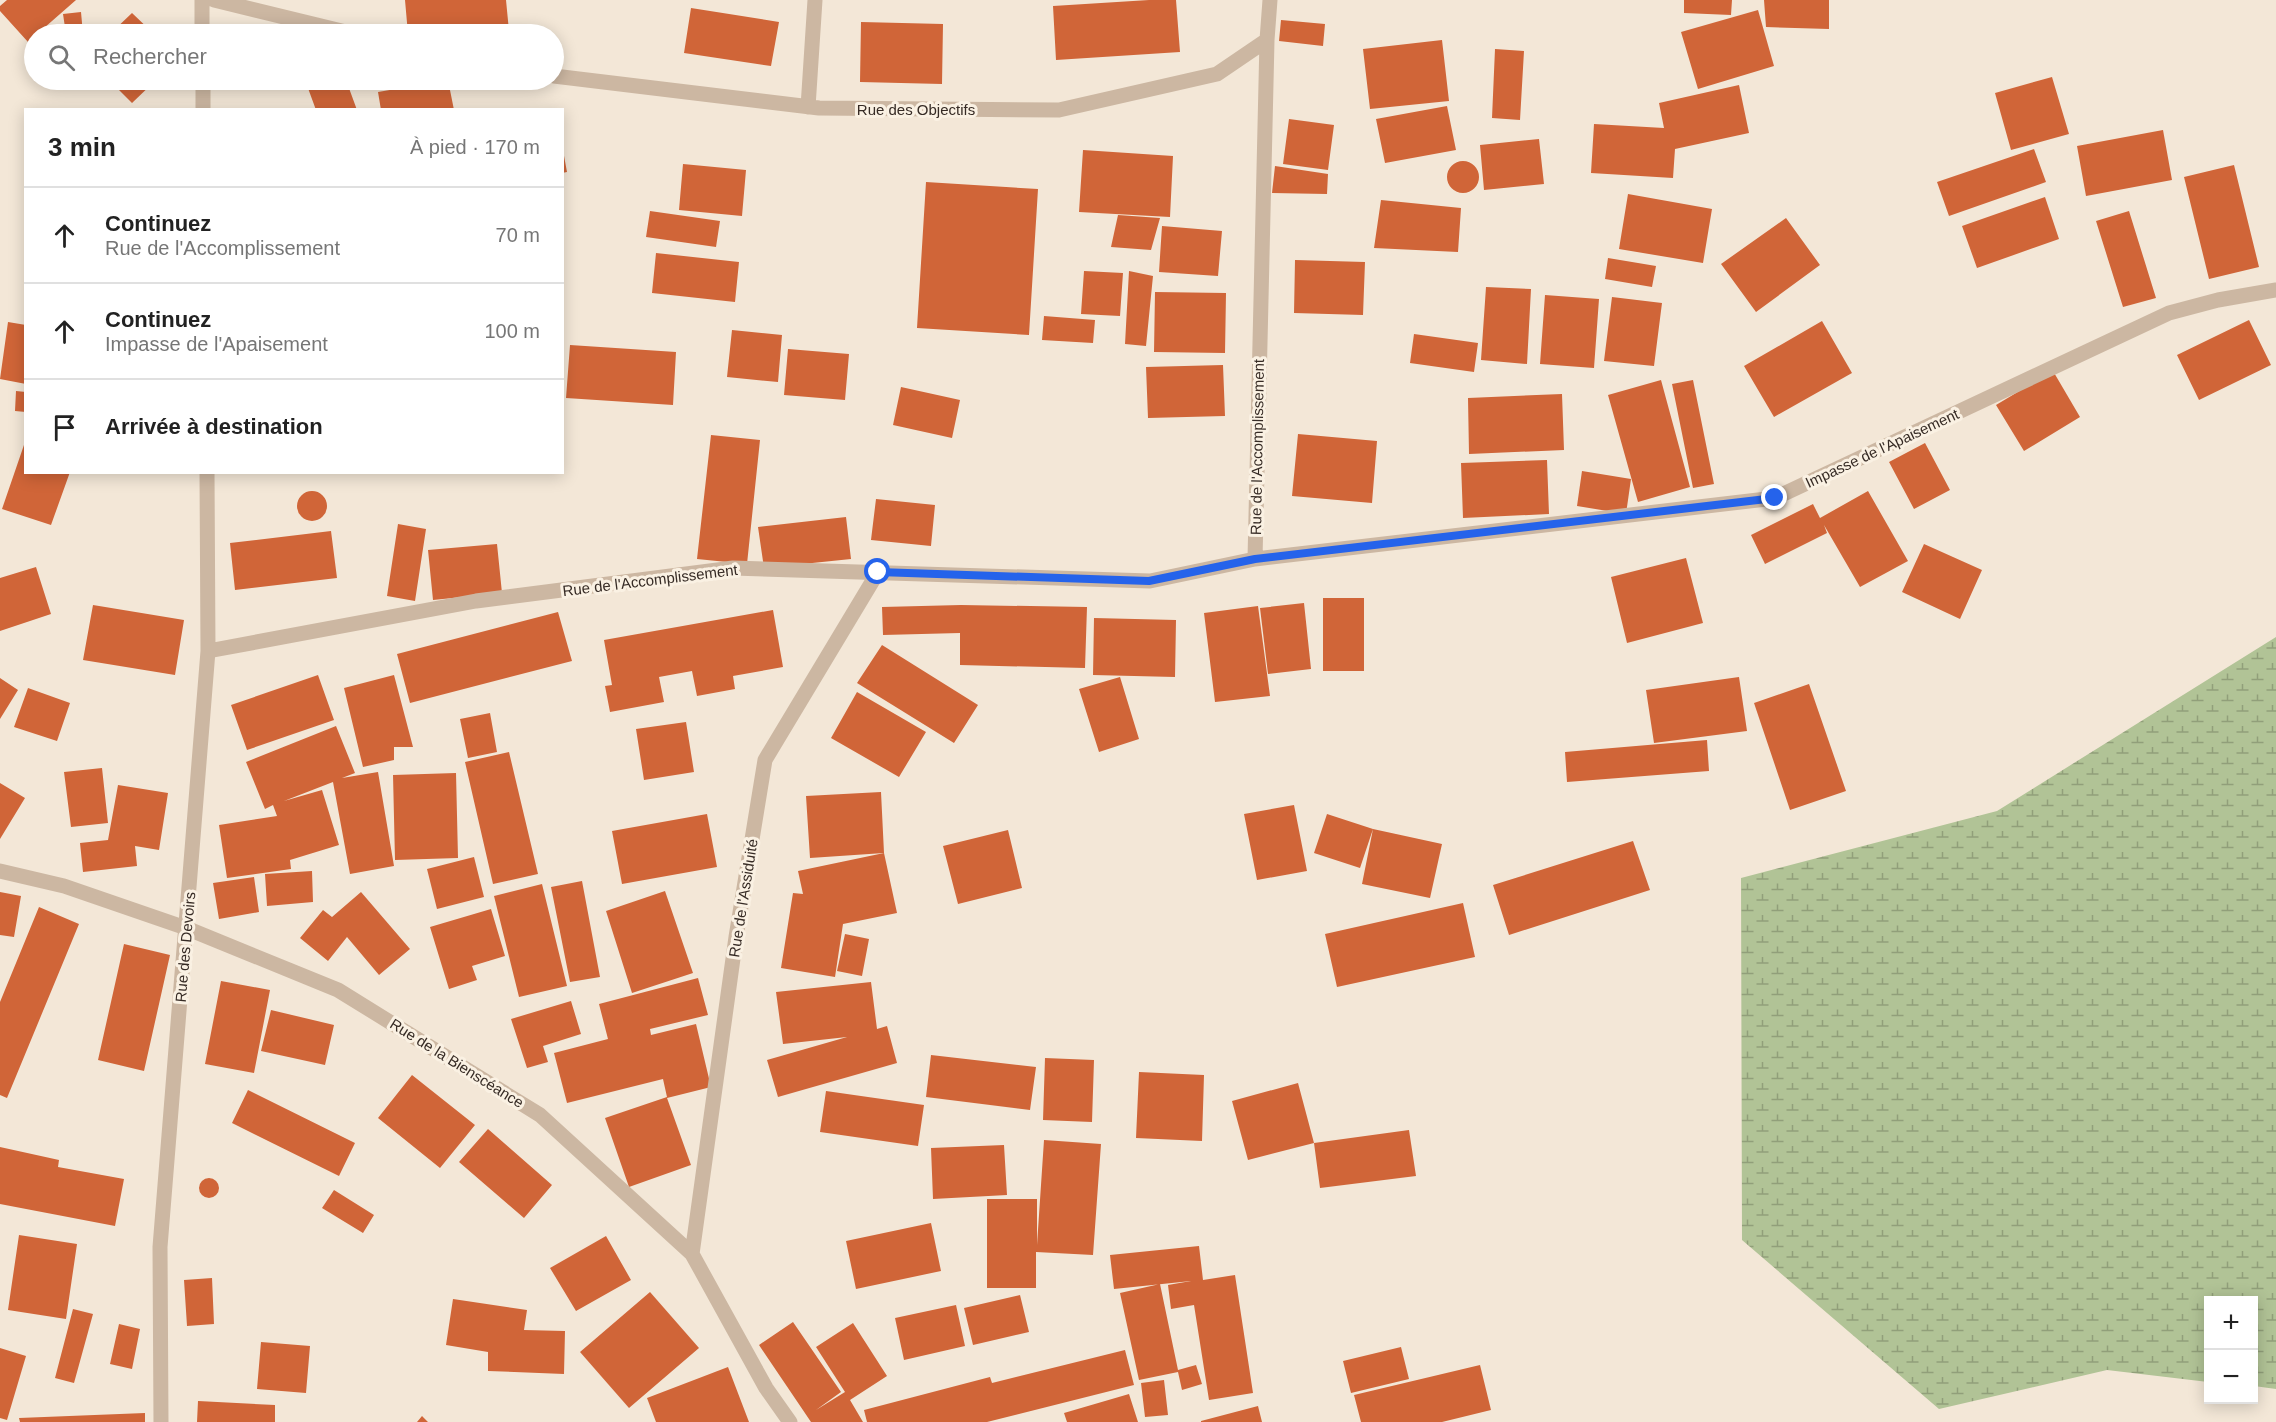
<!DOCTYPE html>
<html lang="fr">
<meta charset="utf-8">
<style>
body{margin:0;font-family:Helvetica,sans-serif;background:#f2f2f2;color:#222}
.controls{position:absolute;right:18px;bottom:18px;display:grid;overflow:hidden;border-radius:0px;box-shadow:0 3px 15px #0003}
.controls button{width:54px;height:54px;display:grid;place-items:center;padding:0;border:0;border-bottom:2px solid #e0e0e0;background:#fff;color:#222;font:30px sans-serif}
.stop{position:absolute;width:18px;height:18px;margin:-14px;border:4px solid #2563eb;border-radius:50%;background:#fff}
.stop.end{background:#2563eb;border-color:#fff;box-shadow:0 2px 6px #0008}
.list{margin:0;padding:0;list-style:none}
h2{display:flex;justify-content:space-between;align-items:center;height:78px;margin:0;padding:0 24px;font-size:26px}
h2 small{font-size:20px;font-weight:400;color:#767676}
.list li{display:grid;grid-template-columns:39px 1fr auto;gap:18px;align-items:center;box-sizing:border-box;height:96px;padding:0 24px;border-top:2px solid #e0e0e0}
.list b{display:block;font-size:22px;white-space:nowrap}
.list p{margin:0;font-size:20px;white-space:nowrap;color:#767676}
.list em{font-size:20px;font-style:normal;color:#767676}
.icon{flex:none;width:33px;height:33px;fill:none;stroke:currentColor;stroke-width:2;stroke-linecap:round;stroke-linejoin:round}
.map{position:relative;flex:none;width:2276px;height:1422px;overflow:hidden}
.search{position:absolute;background:#fff;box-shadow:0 3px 15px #0003;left:24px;top:24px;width:540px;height:66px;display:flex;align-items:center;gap:15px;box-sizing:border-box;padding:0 21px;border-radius:33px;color:#767676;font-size:22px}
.panel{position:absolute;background:#fff;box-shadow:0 3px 15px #0003;left:24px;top:108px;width:540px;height:366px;border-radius:0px}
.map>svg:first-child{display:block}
.wetland{fill:url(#wetland-marsh)}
.building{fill:#d06538}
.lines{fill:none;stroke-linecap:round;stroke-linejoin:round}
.minor{stroke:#ccb7a2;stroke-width:15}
.route{stroke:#2563eb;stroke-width:8}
.labels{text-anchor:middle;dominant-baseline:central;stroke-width:6;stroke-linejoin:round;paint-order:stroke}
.street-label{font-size:15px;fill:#362b25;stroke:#faf1e3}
</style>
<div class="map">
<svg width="2276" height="1422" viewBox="0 0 2276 1422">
<defs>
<pattern id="wetland-marsh" width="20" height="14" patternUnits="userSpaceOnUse" patternTransform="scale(1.5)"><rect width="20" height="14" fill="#b1c396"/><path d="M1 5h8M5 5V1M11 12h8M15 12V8" fill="none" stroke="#919f7a"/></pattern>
</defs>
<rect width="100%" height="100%" fill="#f3e7d7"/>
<path class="wetland" d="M2276 637V1389L2254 1386V1300H2208V1382L2107 1370 1939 1409 1742 1240 1741 878 1997 811Z"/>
<path class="building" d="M7 0H76L28 42 0 11V6Z
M405 0H506L509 31 468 34H408Z
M1149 0H1176L1180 52 1056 60 1053 6Z
M1684 0H1732L1731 15 1684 13Z
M1764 0H1829V29L1766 27Z
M691 8 779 22 771 66 684 53Z
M1758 10 1774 66 1698 89 1681 32Z
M81 12 83 34H66L63 14Z
M132 13 154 34H110Z
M1281 20 1325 24 1323 46 1279 41Z
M861 22 943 24 942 84 860 82Z
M1442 40 1449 101 1370 109 1363 49Z
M1495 49 1524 51 1520 120 1492 118Z
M2052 77 2069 134 2011 150 1995 93Z
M109 80H156L132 103Z
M305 80H346L357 110H316Z
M448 80 454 110H381L378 92Z
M1739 85 1749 133 1675 149 1673 178 1591 173 1594 124 1664 128 1659 103Z
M1447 106 1456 150 1385 163 1376 119Z
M1289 119 1334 125 1328 170 1283 164Z
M2163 130 2172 180 2086 196 2077 146Z
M1539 139 1544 184 1484 190 1480 145Z
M562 145 567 172 562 173Z
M2034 149 2046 182 1949 216 1937 182Z
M1083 150 1173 156 1170 217 1079 212Z
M1447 177a16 16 0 1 1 32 0a16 16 0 1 1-32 0Z
M683 164 746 170 742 216 679 210Z
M2234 165 2259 267 2209 279 2184 177Z
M1275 166 1328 174 1327 194 1272 193Z
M926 182 1038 189 1029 335 917 328Z
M1628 194 1712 209 1703 263 1619 249Z
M2045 197 2059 239 1977 268 1962 226Z
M1381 200 1461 208 1458 252 1374 248Z
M650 211 720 221 716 247 646 237Z
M2129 211 2156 298 2123 307 2096 221Z
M1118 215 1160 218 1151 250 1111 247Z
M1786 218 1820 265 1756 312 1721 264Z
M1162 226 1222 231 1218 276 1159 272Z
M656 253 739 262 735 302 652 293Z
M1608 258 1656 266 1652 287 1605 279Z
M1295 260 1365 262 1363 315 1294 313Z
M1084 271 1123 273 1120 316 1081 314Z
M1129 271 1153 276 1146 346 1125 344Z
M1486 287 1531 289 1527 364 1481 360Z
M1155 292 1226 293 1225 353 1154 352Z
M1545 295 1599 299 1594 368 1540 364Z
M1612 297 1662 303 1654 366 1604 361Z
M1044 316 1095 320 1093 343 1042 340Z
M2249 320 2271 365 2199 400 2177 355Z
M1822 321 1852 373 1774 417 1744 366Z
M8 322 26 325V384L0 379Z
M732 330 782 335 778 382 727 377Z
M1414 334 1478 343 1474 372 1410 363Z
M570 345 676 352 673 405 566 398Z
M788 349 849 354 845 400 784 395Z
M1223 365 1225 416 1148 418 1146 367Z
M2053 371 2080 417 2024 451 1996 405Z
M1661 380 1690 487 1638 502 1608 395Z
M1693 380 1714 484 1693 488 1672 384Z
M901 387 960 400 952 438 893 425Z
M16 391 26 392V412L15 411Z
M1562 394 1564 450 1469 454 1468 398Z
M1298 434 1377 441 1372 503 1292 496Z
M711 435 760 440 747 564 697 559Z
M25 442 26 472H70L51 525 2 509Z
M1925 443 1950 490 1914 509 1889 462Z
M1547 460 1549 514 1463 518 1461 463Z
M1582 471 1631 479 1626 514 1577 506Z
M297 506a15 15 0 1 1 30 0a15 15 0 1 1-30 0Z
M1868 491 1908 561 1860 587 1824 525 1827 533 1765 564 1751 535 1813 504 1820 518Z
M876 499 935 505 931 546 871 540Z
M846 517 851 559 764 568 758 527Z
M398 524 426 529 415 601 387 596Z
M331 531 337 578 235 590 230 543Z
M497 544 502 593 433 600 428 550Z
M1924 544 1982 570 1960 619 1902 592Z
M1686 558 1703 623 1627 643 1611 577Z
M36 567 51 614 0 631V578Z
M1323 598H1364V671H1323Z
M1304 603 1311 669 1268 674 1260 608Z
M93 605 184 620 175 675 83 660Z
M961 605 1087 607 1085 668 960 665V633L883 635 882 607Z
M1258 606 1270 696 1215 702 1204 613Z
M773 610 783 667 733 676 735 689 697 696 692 671 659 677 664 702 610 712 605 686 612 685 604 640Z
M558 612 572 661 410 703 397 654Z
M1094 618 1176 620 1175 677 1093 675Z
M882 645 978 705 954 743 857 683Z
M318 675 334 720 247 750 231 705Z
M394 675 413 747H394V760L363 767 344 688Z
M1120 677 1139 739 1099 752 1079 689Z
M1739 677 1747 731 1654 743 1646 690Z
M0 678 18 690 0 719Z
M1809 684 1846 791 1790 810 1754 703Z
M28 688 70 703 57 741 14 727Z
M857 692 926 732 899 777 831 738Z
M490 713 497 752 468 758 460 719Z
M686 722 694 772 644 780 636 729Z
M336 726 355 773 342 778 378 772 394 866 350 874 333 782 284 801 322 790 339 845 290 860 291 869 227 878 219 825 277 816 273 805 265 809 246 762Z
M1707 740 1709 771 1567 782 1565 752Z
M509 752 538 874 493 884 465 762Z
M102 768 108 823 71 827 64 772Z
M456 773 458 858 395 860 393 775Z
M0 783 25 798 0 839Z
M118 785 168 793 159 850 135 846 137 866 83 872 80 843 108 840Z
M881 792 884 853 897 913 843 924 835 977 781 968 793 893 803 894 798 871 884 853 810 858 806 796Z
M1294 805 1307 871 1257 880 1244 814Z
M707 814 717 867 622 884 612 831Z
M1327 814 1373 829 1442 844 1430 898 1362 884 1373 829 1360 868 1314 853Z
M1008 830 1022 888 958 904 943 846Z
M1633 841 1650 890 1509 935 1493 885Z
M474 857 484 897 437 909 427 869Z
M312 871 313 902 267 906 265 874Z
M254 877 259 912 219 919 213 883Z
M582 881 600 977 570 982 551 887Z
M542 884 567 986 519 997 494 896Z
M665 891 693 973 632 993 606 911Z
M0 892 21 896 14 937 0 935Z
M361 892 410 949 379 975 347 937 328 961 300 938 323 910 332 917Z
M1463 903 1475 957 1337 987 1325 934Z
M39 907 79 924 7 1098 0 1095V1002Z
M491 909 505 956 472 966 477 980 449 989 430 927Z
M845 934 869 939 862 976 837 971Z
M124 944 170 955 144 1071 98 1060Z
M698 978 708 1015 650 1029 651 1035 696 1024 711 1087 667 1098 691 1165 629 1187 605 1118 667 1097 663 1079 567 1103 554 1053 608 1039 599 1004Z
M221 981 270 990 254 1073 205 1064Z
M871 982 877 1029 887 1026 897 1063 778 1097 767 1060 847 1037 783 1044 776 992Z
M571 1001 581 1034 543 1046 548 1062 527 1068 511 1019Z
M271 1010 334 1025 325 1065 261 1051Z
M931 1055 1036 1067 1030 1110 926 1097Z
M1045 1058 1094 1060 1092 1122 1043 1120Z
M1139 1072 1204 1075 1202 1141 1136 1138Z
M412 1075 475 1125 440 1168 378 1118Z
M1298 1083 1314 1143 1248 1160 1232 1101Z
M248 1090 355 1143 339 1176 232 1123Z
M826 1091 924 1105 918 1146 820 1132Z
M488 1129 552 1185 524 1218 459 1162Z
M1409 1130 1416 1176 1320 1188 1314 1143Z
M1044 1140 1101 1144 1093 1255 1036 1252V1288H987V1199H1037V1245Z
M1004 1145 1007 1195 933 1199 931 1148Z
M0 1147 59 1160 58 1167 124 1179 115 1226 0 1204Z
M199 1188a10 10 0 1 1 20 0a10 10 0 1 1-20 0Z
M334 1190 374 1215 363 1233 322 1208Z
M931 1223 941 1271 856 1289 846 1241Z
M19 1235 77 1244 66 1319 8 1310Z
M606 1236 631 1280 576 1311 550 1268Z
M1199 1246 1203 1280 1235 1275 1253 1393 1209 1400 1194 1305 1171 1309 1168 1285 1191 1281 1114 1289 1110 1255Z
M212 1278 214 1324 187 1326 184 1280Z
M1160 1284 1178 1370 1196 1365 1202 1384 1182 1390 1178 1372 1139 1380 1120 1293Z
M650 1292 699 1348 629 1408 580 1352Z
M1020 1295 1029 1332 973 1345 964 1308Z
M453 1299 527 1310 524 1330 565 1331 564 1374 488 1371V1352L446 1345Z
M956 1305 965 1346 904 1360 895 1318Z
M73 1309 93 1314 74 1383 55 1378Z
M793 1322 841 1392 816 1410 845 1392 816 1347 853 1323 887 1376 850 1400 863 1422H811L759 1345Z
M119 1324 140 1329 132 1369 110 1364Z
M261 1342 310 1346 306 1393 257 1389Z
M1401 1347 1409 1379 1351 1393 1343 1361Z
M0 1348 26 1356 7 1420 0 1418Z
M1125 1350 1134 1385 987 1422H867L864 1410 990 1377 992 1383Z
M1480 1365 1491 1410 1442 1422H1361L1354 1395Z
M728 1367 749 1422H656L647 1398Z
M1164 1380 1168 1415 1145 1417 1141 1383Z
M1129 1394 1138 1422H1067L1064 1413Z
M198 1401 275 1405V1422H197Z
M1258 1406 1262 1422H1201V1421Z
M145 1413V1422H20L19 1418Z
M422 1416 428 1422H417Z"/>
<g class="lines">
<path class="minor" d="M202 0V34
M214 0 354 34
M554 76 819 108 1059 110 1217 74 1267 40
M203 80V110
M808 107 815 0
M1255 559 1267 40 1270 0
M208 651 476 601 733 568 1150 581 1255 559 1775 498 2169 313 2218 300 2276 290
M0 871 64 886 186 928 338 990 540 1115 692 1254 766 1388 790 1422
M692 1254 736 937 765 760 878 572
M161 1422 160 1247 208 651 207 472"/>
</g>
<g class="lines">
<path class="route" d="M878 572 1149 581 1255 559 1775 498"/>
</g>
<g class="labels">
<g class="street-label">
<text x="916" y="109">Rue des Objectifs</text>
<text transform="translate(1257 447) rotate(-89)">Rue de l'Accomplissement</text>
<text transform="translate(1882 448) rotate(-25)">Impasse de l'Apaisement</text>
<text transform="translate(650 580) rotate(-7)">Rue de l'Accomplissement</text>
<text transform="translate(743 898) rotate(-81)">Rue de l'Assiduité</text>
<text transform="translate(185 947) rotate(-85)">Rue des Devoirs</text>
<text transform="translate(457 1063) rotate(32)">Rue de la Bienscéance</text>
</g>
</g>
</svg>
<div class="controls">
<button>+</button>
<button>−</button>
</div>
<div class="stop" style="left:878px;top:572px"></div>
<div class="stop end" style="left:1775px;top:498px"></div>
<div class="search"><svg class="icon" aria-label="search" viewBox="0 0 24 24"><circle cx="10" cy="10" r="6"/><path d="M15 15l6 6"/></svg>Rechercher</div>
<section class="panel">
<h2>3 min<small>À pied · 170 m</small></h2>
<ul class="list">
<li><svg class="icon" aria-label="ahead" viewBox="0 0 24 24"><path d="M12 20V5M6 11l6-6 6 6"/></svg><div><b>Continuez</b><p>Rue de l'Accomplissement</p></div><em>70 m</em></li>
<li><svg class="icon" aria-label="ahead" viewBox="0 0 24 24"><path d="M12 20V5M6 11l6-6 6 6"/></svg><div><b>Continuez</b><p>Impasse de l'Apaisement</p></div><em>100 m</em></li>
<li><svg class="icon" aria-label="arrive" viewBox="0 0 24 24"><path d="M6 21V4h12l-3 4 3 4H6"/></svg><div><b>Arrivée à destination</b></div></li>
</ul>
</section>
</div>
